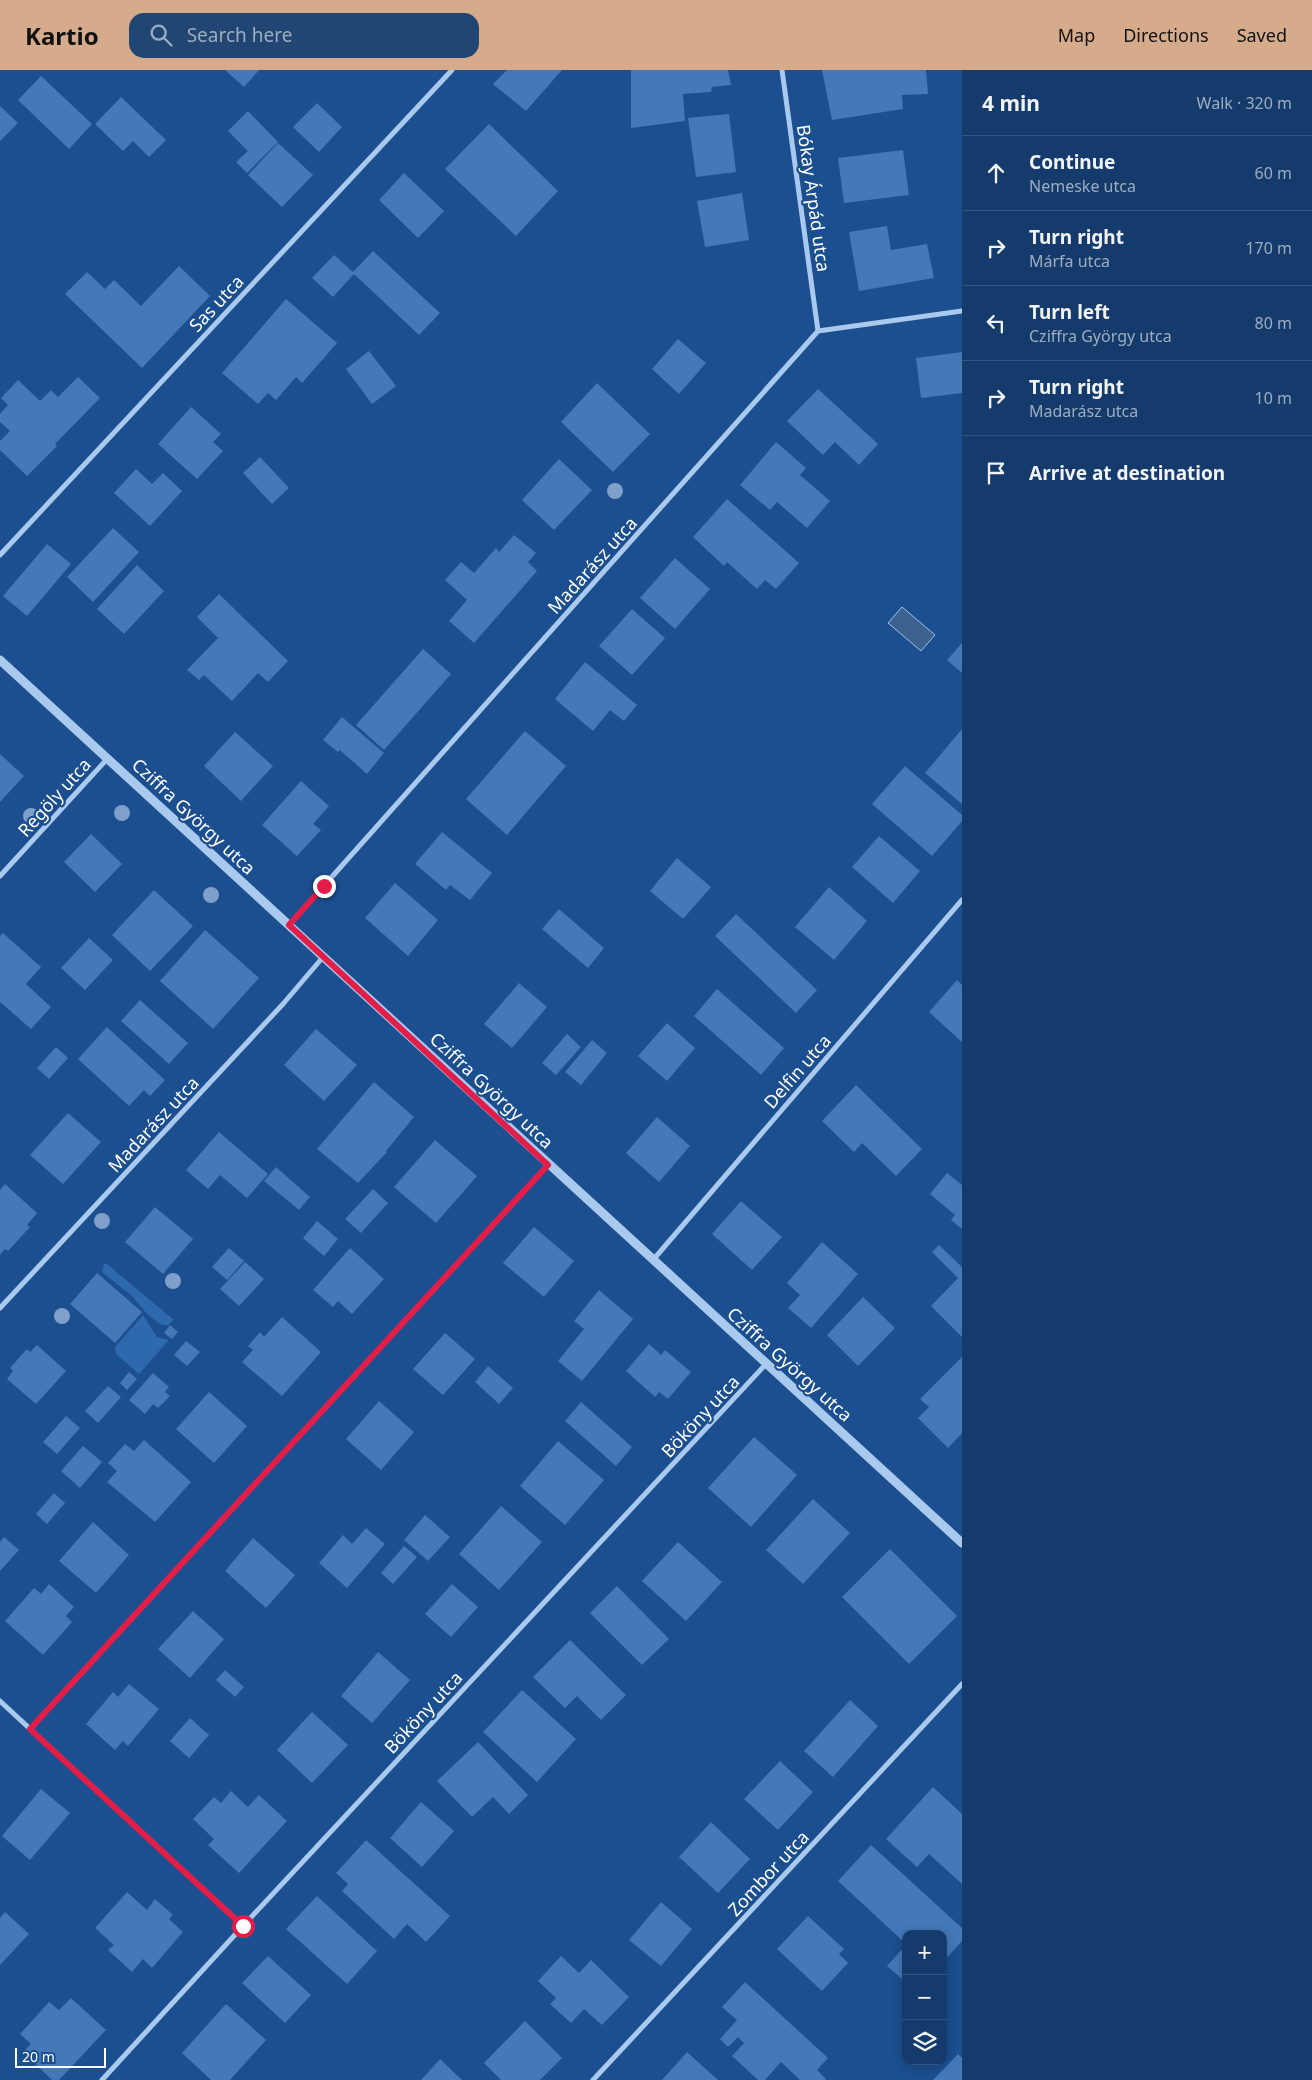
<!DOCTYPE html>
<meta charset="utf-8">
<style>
body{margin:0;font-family:"Noto Sans",sans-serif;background:#214673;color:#f1f3f6}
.controls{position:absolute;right:15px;bottom:15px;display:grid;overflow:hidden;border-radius:10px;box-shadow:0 2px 12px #0003}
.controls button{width:45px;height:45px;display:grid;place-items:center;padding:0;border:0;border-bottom:1px solid #33557e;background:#143b6b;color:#f1f3f6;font:25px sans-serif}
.scale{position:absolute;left:15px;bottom:12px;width:91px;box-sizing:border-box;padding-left:5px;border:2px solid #fff;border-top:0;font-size:14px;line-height:18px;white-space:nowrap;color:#fff;-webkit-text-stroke:4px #1b4f8f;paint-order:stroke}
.stop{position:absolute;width:15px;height:15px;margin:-11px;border:4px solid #e11d48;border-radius:50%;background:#fff}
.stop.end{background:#e11d48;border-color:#fff;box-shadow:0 1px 5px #0008}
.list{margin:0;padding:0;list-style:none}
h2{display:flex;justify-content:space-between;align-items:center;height:65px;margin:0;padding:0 20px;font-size:21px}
h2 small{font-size:16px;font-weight:400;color:#9dadc1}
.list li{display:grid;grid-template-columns:32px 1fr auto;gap:15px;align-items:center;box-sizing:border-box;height:75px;padding:0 20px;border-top:1px solid #33557e}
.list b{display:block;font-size:19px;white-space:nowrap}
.list p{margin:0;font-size:16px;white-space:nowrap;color:#9dadc1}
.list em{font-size:16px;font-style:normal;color:#9dadc1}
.icon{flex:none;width:28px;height:28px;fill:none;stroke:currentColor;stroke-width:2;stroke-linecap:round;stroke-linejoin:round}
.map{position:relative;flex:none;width:962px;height:2010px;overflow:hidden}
header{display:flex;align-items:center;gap:30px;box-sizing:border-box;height:70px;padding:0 25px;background:#d6ab8b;color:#111}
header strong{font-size:24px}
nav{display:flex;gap:28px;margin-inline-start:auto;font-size:18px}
.search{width:350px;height:45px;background:#214673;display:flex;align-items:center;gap:12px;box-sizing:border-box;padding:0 18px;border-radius:15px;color:#9dadc1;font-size:19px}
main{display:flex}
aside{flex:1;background:#143b6b}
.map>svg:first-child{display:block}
.green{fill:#2e69ad}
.water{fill:#3c6290;stroke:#9cc4f0}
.building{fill:#4478b7}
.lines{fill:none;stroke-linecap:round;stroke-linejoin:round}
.minor{stroke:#a9c9ee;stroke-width:5}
.tertiary{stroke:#a9c9ee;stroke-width:9}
.tree{fill:#7ea0ca}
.route{stroke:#e11d48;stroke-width:6}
.labels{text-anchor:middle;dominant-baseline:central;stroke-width:4.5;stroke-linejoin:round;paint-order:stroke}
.street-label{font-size:18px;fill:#fff;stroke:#1b4f8f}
</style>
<header>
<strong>Kartio</strong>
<div class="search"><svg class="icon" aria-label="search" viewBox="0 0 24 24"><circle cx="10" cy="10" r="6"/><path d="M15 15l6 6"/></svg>Search here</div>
<nav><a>Map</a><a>Directions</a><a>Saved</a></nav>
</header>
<main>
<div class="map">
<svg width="962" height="2010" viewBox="0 0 962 2010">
<rect width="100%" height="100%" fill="#1b4f8f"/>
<path class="green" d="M104 1194H107L174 1250 168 1255H162L148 1245 132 1226 102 1202Z
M143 1245 157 1267 169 1270 139 1304 116 1284 115 1277Z"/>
<path class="water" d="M902 537 935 565 921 581 888 553Z"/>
<path class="building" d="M225 0H259L244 17Z
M507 0H562L526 41 493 14Z
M631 0H728L731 15 712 17 711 22 683 24 685 51 631 58Z
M822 0H926L928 24 902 25 903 39 832 50Z
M41 6 92 54 69 79 18 30Z
M121 27 166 70 149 87 133 71 123 81 95 54Z
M317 33 342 57 319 82 293 57Z
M0 36 18 53 0 71Z
M248 41 278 72 247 103 236 92 248 81 228 61Z
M729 44 736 102 696 107 688 48Z
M489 54 558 121 516 166 445 99Z
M278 73 313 105 282 137 248 105Z
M903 80 909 125 844 133 838 88Z
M404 103 444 141 418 168 379 130Z
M742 123 749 170 705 177 697 131Z
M887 156 891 180 927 174 934 208 859 221 849 162Z
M373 181 440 243 419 265 354 204 333 227 312 208 334 185 353 202Z
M179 196 210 226 142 298 65 224 87 202 105 219 114 210 141 236Z
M286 229 337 273 302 313 296 307 276 330 268 323 258 334 222 303Z
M678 269 706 293 679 324 652 299Z
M369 281 396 316 372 334 346 299Z
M962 282V323L921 328 916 288Z
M78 307 100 328 55 374 57 376 27 406 0 380V371L10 361 0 352V344L8 335 1 328 18 310 40 331 51 320 58 327Z
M597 313 650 364 613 402 561 352Z
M818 319 878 374 859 395 835 372 823 385 787 351Z
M191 337 221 364 213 372 223 381 197 409 158 374Z
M776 372 806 398 800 405 830 431 807 458 777 432 770 440 740 415Z
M260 387 289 418 272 434 243 403Z
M559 389 592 420 554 460 522 430Z
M136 399 152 414 163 403 182 421 150 456 114 423Z
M727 429 799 493 776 519 765 510 757 519 727 492 724 496 693 467Z
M113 458 139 482 93 532 67 507Z
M514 465 536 483 528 492 537 501 474 573 449 551 467 530 445 510 461 492 474 503 496 478 499 482Z
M47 474 71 494 27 546 3 526Z
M675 488 710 519 675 559 640 528Z
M137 495 164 521 124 564 97 539Z
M219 524 288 591 268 612 258 603 232 631 204 605 199 610 187 600 218 568 197 547Z
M632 539 665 568 632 605 599 576Z
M962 573V603L947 590Z
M423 579 451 604 384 680 356 655Z
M585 592 637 635 624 651 610 640 593 661 555 629Z
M342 647 384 683 367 704 340 680 338 682 323 670Z
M962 659V734L925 703Z
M525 661 566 696 507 765 466 729Z
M235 662 273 696 241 731 204 696Z
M0 684 24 706 0 732Z
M905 696 962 745V751L932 786 872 734Z
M301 711 329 736 313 754 321 760 297 786 262 755Z
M442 762 492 803 470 830 450 815 446 820 415 794Z
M91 764 122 794 95 822 64 792Z
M879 766 920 801 893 833 852 797Z
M677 788 711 817 683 849 650 821Z
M395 813 438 850 408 886 365 848Z
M829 817 867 851 834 890 795 857Z
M154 820 193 856 150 901 112 865Z
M559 839 604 878 588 898 542 859Z
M736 844 817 920 796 943 715 866Z
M205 860 259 908 213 959 160 911Z
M3 863 41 897 26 914 51 937 31 959 0 932V866Z
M89 868 113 890 85 920 61 898Z
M957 910 962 915V972L929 942Z
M519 913 547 937 512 978 484 954Z
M717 919 784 978 761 1005 694 946Z
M140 930 188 973 169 994 121 951Z
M667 953 695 978 667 1011 638 986Z
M107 957 165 1010 150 1026 144 1020 129 1036 78 989Z
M316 959 357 995 324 1031 284 995Z
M567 964 581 977 556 1005 542 993Z
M592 970 607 983 581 1015 565 1002Z
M56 977 68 988 49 1009 37 998Z
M374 1012 414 1047 386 1081 387 1082 358 1113 317 1079Z
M856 1015 922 1079 896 1106 862 1073 854 1082 822 1051Z
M68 1043 101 1072 63 1114 30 1085Z
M657 1047 690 1076 659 1112 626 1083Z
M219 1062 268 1104 247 1128 220 1105 208 1119 186 1100Z
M435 1070 477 1106 436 1153 394 1117Z
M276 1097 310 1127 299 1140 264 1111Z
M947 1103 962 1115V1159L951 1150 955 1145 930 1124Z
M5 1114 37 1143 27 1155 30 1157 8 1181 5 1179 0 1185V1120Z
M373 1119 388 1133 361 1163 345 1149Z
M741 1131 782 1167 752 1200 712 1164Z
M155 1137 193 1169 163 1204 125 1172Z
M317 1151 338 1169 324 1186 303 1168Z
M534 1157 574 1191 544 1227 503 1193Z
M822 1172 858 1204 811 1258 788 1238 800 1225 787 1213Z
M939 1175 962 1197V1267L931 1236 958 1208 932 1182Z
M229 1178 244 1191 227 1210 212 1197Z
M350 1178 384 1209 352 1244 338 1231 333 1237 313 1220Z
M245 1192 264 1209 239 1236 220 1219Z
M97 1203 142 1242 115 1273 70 1234Z
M599 1220 633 1249 582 1311 558 1291 584 1259 574 1251Z
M863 1227 895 1258 858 1296 827 1265Z
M282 1247 321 1282 282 1326 242 1292 253 1280 248 1276 260 1262 264 1267Z
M170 1255 178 1262 172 1269 164 1263Z
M445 1263 475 1289 443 1325 413 1299Z
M186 1271 200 1282 187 1296 174 1285Z
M649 1274 661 1285 665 1280 691 1302 668 1329 659 1322 655 1327 626 1301Z
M37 1275 66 1301 36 1334 7 1309 13 1301 10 1298 27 1279 30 1282Z
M962 1287V1363L948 1378 918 1348 929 1337 920 1329Z
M488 1296 513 1318 499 1334 475 1312Z
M129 1302 137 1309 127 1320 120 1313Z
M153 1303 169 1317 165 1322 170 1326 158 1338 153 1334 145 1344 129 1330Z
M108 1316 121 1327 98 1353 85 1341Z
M209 1322 247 1356 214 1393 176 1359Z
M379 1331 414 1362 381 1400 346 1369Z
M581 1332 632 1377 616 1396 565 1351Z
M66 1346 80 1358 57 1384 43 1372Z
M754 1367 797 1405 751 1457 708 1418Z
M144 1370 191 1412 155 1452 107 1412 117 1401 108 1393 125 1374 134 1381Z
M558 1371 604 1410 565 1455 520 1416Z
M83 1376 102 1392 80 1418 61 1401Z
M54 1423 65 1433 47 1454 36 1444Z
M813 1429 850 1463 803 1514 766 1480Z
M501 1436 542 1472 499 1520 459 1484Z
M425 1445 450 1467 428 1491 404 1470Z
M93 1452 129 1485 96 1523 59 1491Z
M366 1458 385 1474 347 1518 319 1493 343 1465 352 1474Z
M4 1467 19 1480 0 1501V1472Z
M253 1468 295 1505 266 1538 225 1501Z
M678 1472 722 1512 686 1551 642 1511Z
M404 1476 417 1487 393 1514 381 1503Z
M890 1479 957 1546 909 1594 842 1527Z
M49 1514 74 1537 66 1546 72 1552 43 1585 5 1551 34 1518 41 1524Z
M452 1514 478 1537 451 1567 425 1544Z
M617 1516 669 1569 642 1595 590 1543Z
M193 1541 224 1569 190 1608 158 1579Z
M570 1570 626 1625 601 1650 577 1626 565 1638 533 1607Z
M378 1582 410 1610 372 1653 341 1626Z
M225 1600 244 1617 235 1627 216 1610Z
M129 1614 159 1639 128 1676 123 1671 115 1680 86 1654 113 1622 118 1627Z
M522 1620 576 1669 537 1712 483 1662Z
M850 1630 878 1656 833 1707 804 1681Z
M312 1642 348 1675 312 1713 277 1680Z
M190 1648 209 1665 189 1688 170 1671Z
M478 1672 528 1725 509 1744 493 1727 472 1747 437 1711Z
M780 1691 813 1722 778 1760 744 1729Z
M933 1717 962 1744V1814L929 1784 917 1797 886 1769Z
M41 1719 70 1743 30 1790 2 1766Z
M231 1721 248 1737 259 1725 287 1751 239 1803 208 1775 214 1769 193 1749 214 1727 221 1733Z
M421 1732 454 1761 422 1797 390 1768Z
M711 1752 750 1789 718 1823 679 1787Z
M366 1770 450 1846 426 1872 407 1854 394 1869 342 1821 348 1814 336 1803Z
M871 1775 962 1858V1871L943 1892V1864H906V1874L838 1811Z
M127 1822 147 1840 155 1829 173 1845 169 1849 183 1862 152 1898 143 1889 132 1902 108 1880 114 1875 95 1858Z
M317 1826 377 1881 347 1914 286 1859Z
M661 1832 692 1859 661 1896 629 1870Z
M5 1842 29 1864 0 1895V1848Z
M808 1846 844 1879 839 1884 848 1893 822 1921 777 1879Z
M906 1875V1907L903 1910 887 1896Z
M268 1886 311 1925 285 1953 242 1913Z
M561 1886 579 1903 591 1890 629 1927 602 1955 584 1939 571 1953 550 1934 556 1928 538 1911Z
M745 1912 828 1988 817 2000 826 2009 825 2010H800L781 1992 765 2010H758L732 1986 744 1973 738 1967 728 1977 720 1969 737 1950 722 1937Z
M71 1928 106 1960 59 2010H52L23 1982 31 1974 20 1964 49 1932 59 1940Z
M226 1934 266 1970 230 2010H211L182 1983Z
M525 1951 562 1988 540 2010H501L484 1993Z
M687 1982 718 2010H662Z
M958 1984 962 1988V2010H933Z
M440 1989 462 2010H421Z"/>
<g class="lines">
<path class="minor" d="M782 0 818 261
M0 485 452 0
M0 806 108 688
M289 855 818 261 962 241
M653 1190 962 830
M0 1238 283 934 323 887
M0 1631 243 1856
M30 1659 548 1095
M102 2010 243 1856 766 1294
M593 2010 962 1614"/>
<path class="tertiary" d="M0 590 962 1473"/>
</g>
<g class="tree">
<circle cx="615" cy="421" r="8"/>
<circle cx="122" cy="743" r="8"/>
<circle cx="31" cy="746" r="8"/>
<circle cx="211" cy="825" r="8"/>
<circle cx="102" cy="1151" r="8"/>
<circle cx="173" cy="1211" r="8"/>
<circle cx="62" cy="1246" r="8"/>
</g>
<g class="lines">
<path class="route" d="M243 1856 30 1659 548 1095 289 855 324 816"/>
</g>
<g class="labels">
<g class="street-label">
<text transform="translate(814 128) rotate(82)">Bókay Árpád utca</text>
<text transform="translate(216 233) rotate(-47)">Sas utca</text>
<text transform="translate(592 495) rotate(-48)">Madarász utca</text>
<text transform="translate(54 727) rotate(-48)">Regöly utca</text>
<text transform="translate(194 746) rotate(43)">Cziffra György utca</text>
<text transform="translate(797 1001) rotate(-49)">Delfin utca</text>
<text transform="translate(492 1020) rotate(43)">Cziffra György utca</text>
<text transform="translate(153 1054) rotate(-47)">Madarász utca</text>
<text transform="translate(790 1294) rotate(42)">Cziffra György utca</text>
<text transform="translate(700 1346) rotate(-47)">Bököny utca</text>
<text transform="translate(423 1642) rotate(-47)">Bököny utca</text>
<text transform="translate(768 1803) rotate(-47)">Zombor utca</text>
</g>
</g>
</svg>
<div class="controls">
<button>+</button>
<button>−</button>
<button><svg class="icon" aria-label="layers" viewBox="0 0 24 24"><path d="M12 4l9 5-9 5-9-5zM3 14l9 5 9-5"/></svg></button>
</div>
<div class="scale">20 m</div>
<div class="stop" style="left:243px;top:1856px"></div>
<div class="stop end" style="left:324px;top:816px"></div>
</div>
<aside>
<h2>4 min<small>Walk · 320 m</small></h2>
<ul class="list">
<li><svg class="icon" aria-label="ahead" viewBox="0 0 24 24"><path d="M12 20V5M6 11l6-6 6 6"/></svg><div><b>Continue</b><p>Nemeske utca</p></div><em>60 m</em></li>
<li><svg class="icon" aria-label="right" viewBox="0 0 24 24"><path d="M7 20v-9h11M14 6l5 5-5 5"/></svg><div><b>Turn right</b><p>Márfa utca</p></div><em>170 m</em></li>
<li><svg class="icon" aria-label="left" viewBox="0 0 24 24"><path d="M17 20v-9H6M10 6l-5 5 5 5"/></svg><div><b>Turn left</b><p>Cziffra György utca</p></div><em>80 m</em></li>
<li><svg class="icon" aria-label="right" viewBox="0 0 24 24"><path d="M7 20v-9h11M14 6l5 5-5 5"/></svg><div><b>Turn right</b><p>Madarász utca</p></div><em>10 m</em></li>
<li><svg class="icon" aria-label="arrive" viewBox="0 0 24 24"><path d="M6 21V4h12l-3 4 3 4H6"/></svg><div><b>Arrive at destination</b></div></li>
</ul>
</aside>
</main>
